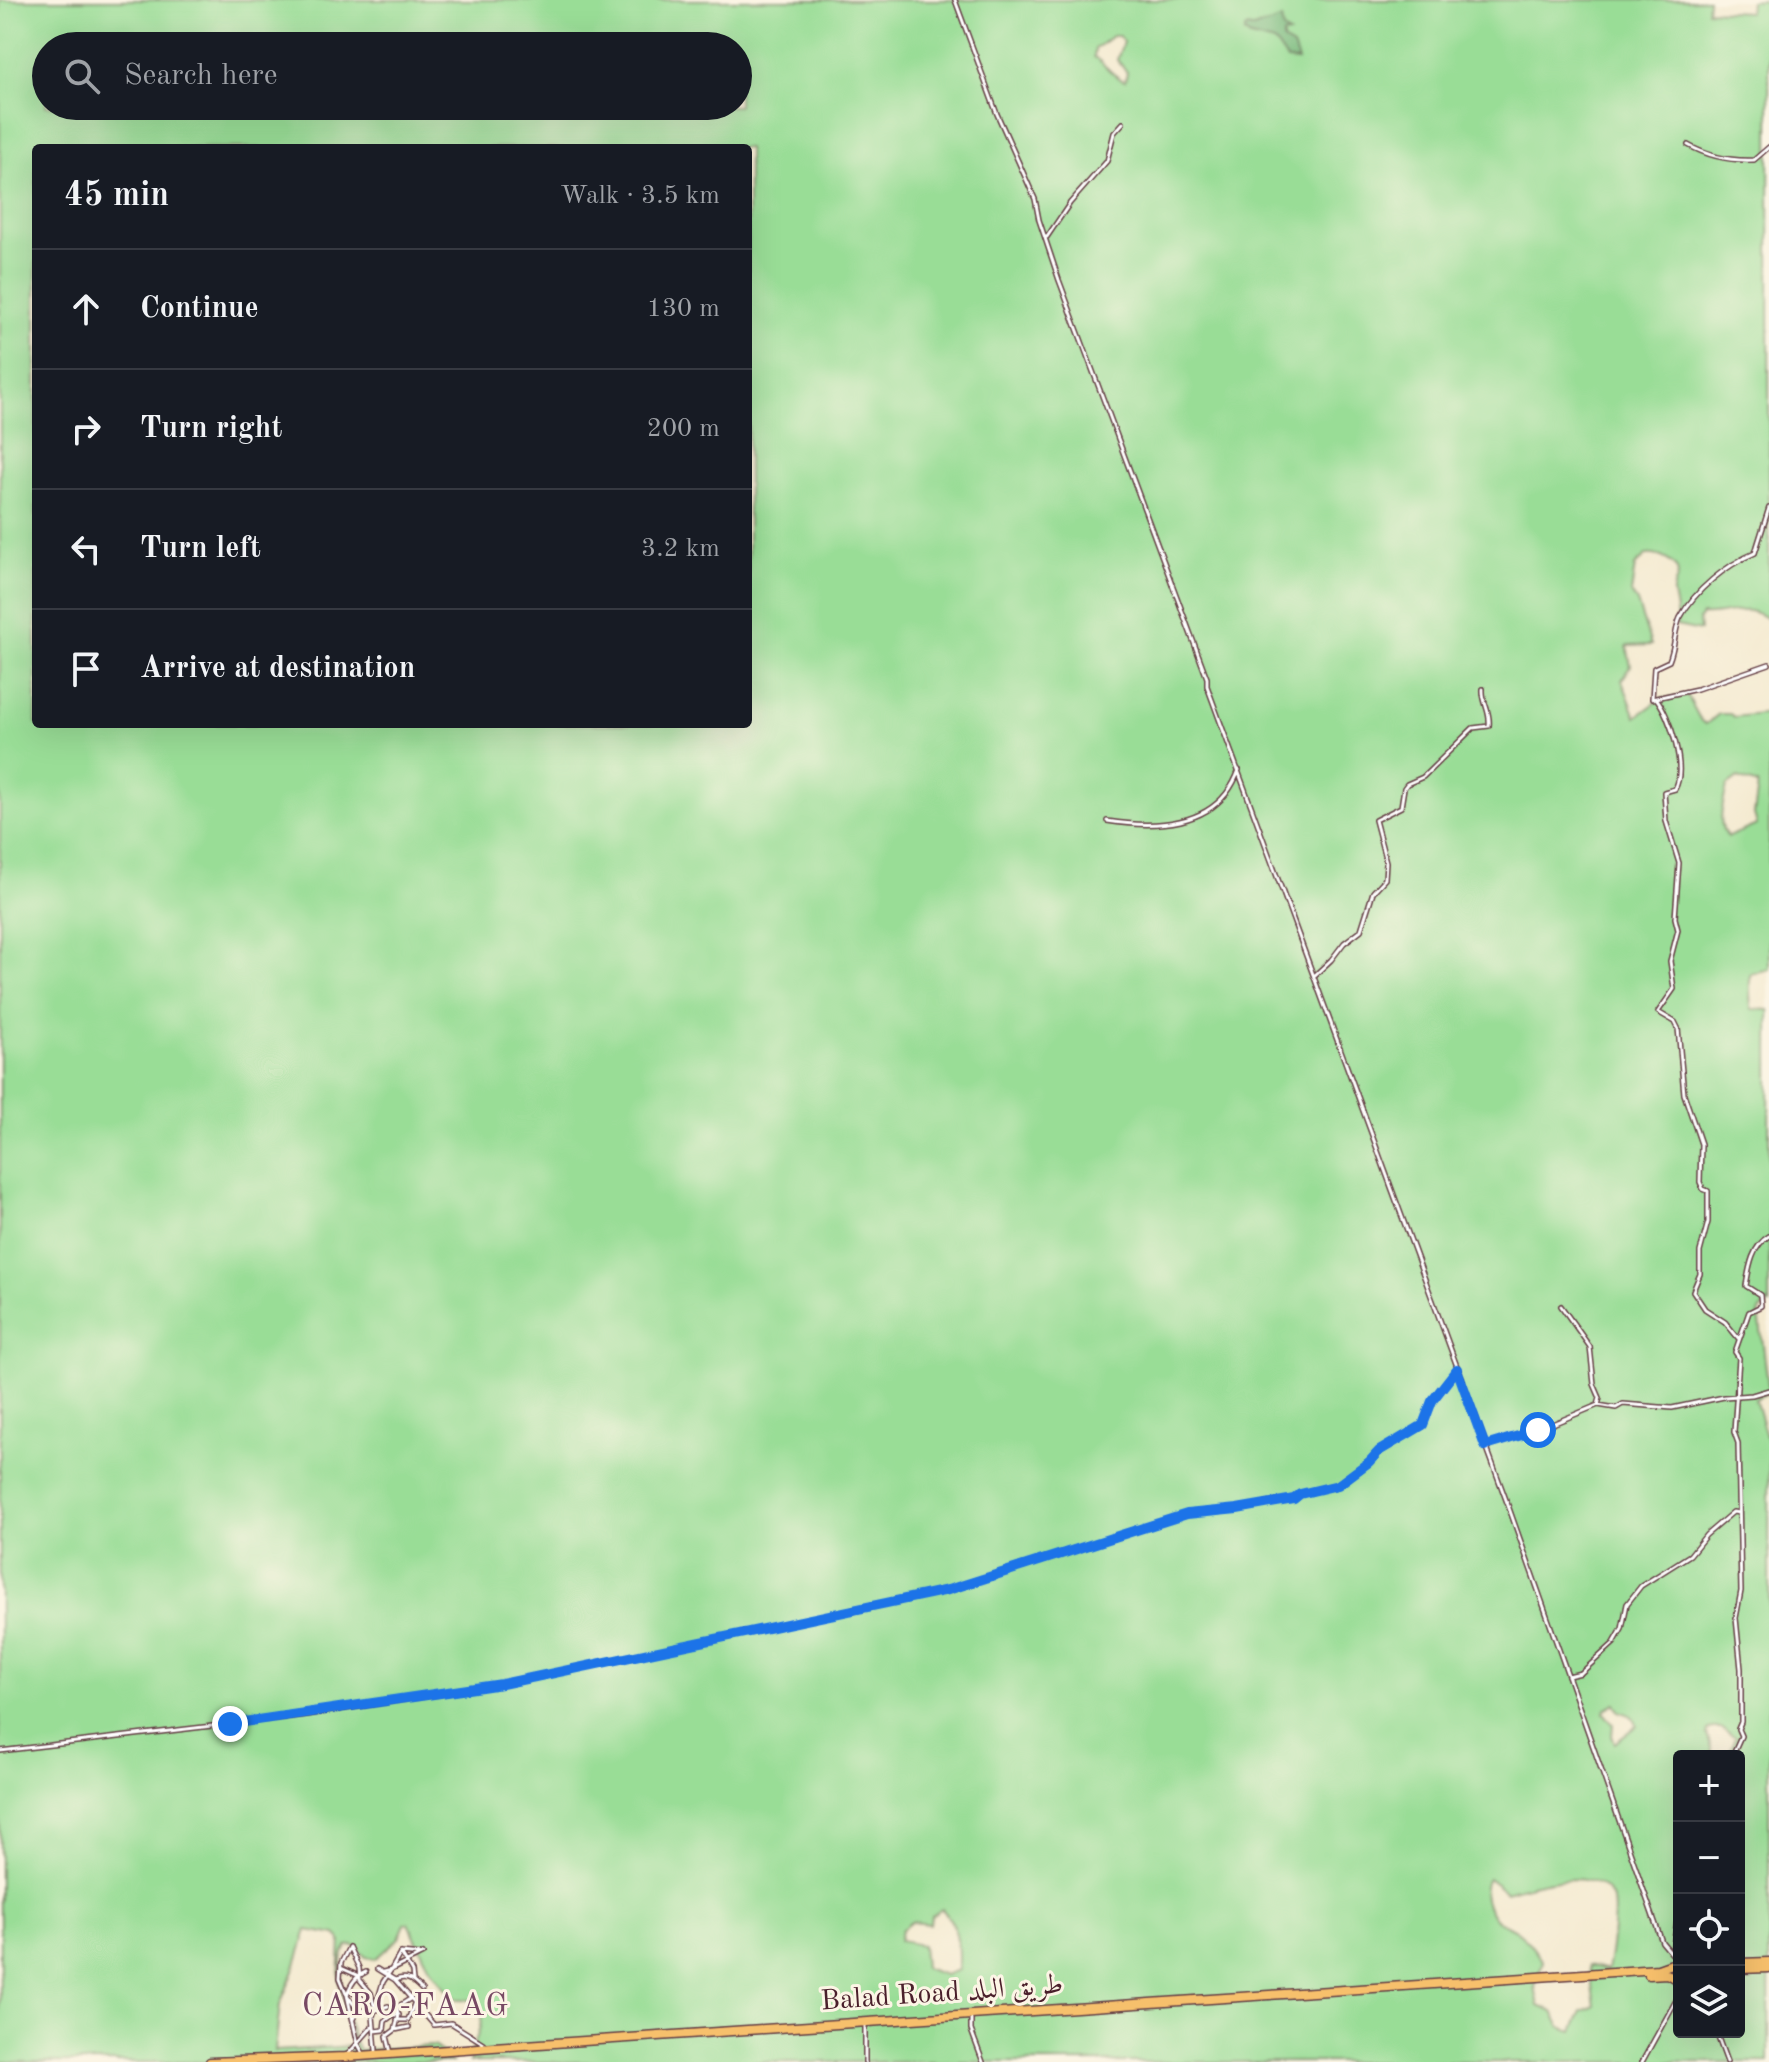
<!DOCTYPE html>
<meta charset="utf-8">
<style>
body{margin:0;font-family:"Old Standard TT",Amiri,serif;background:#20242c;color:#f1f3f6}
.controls{position:absolute;right:24px;bottom:24px;display:grid;overflow:hidden;border-radius:8px;box-shadow:0 8px 32px #0002}
.controls button{width:72px;height:72px;display:grid;place-items:center;padding:0;border:0;border-bottom:2px solid #363941;background:#171b24;color:#f1f3f6;font:40px sans-serif}
.stop{position:absolute;width:24px;height:24px;margin:-18px;border:6px solid #1a73e8;border-radius:50%;background:#fff}
.stop.end{background:#1a73e8;border-color:#fff;box-shadow:0 2px 8px #0008}
.list{margin:0;padding:0;list-style:none}
h2{display:flex;justify-content:space-between;align-items:center;height:104px;margin:0;padding:0 32px;font-size:34px}
h2 small{font-size:26px;font-weight:400;color:#9ea1a6}
.list li{display:grid;grid-template-columns:52px 1fr auto;gap:24px;align-items:center;box-sizing:border-box;height:120px;padding:0 32px;border-top:2px solid #363941}
.list b{display:block;font-size:30px;white-space:nowrap}
.list em{font-size:26px;font-style:normal;color:#9ea1a6}
.icon{flex:none;width:44px;height:44px;fill:none;stroke:currentColor;stroke-width:2;stroke-linecap:round;stroke-linejoin:round}
.map{position:relative;flex:none;width:1769px;height:2062px;overflow:hidden}
.search{position:absolute;background:#171b24;box-shadow:0 8px 32px #0002;left:32px;top:32px;width:720px;height:88px;display:flex;align-items:center;gap:20px;box-sizing:border-box;padding:0 28px;border-radius:44px;color:#9ea1a6;font-size:30px}
.panel{position:absolute;background:#171b24;box-shadow:0 8px 32px #0002;left:32px;top:144px;width:720px;height:584px;border-radius:8px}
.map>svg:first-child{display:block}
.green{fill:#99dd96;stroke:#727e60;stroke-width:2;fill-rule:evenodd}
.forest{fill:#7abc7f;stroke:#626e55;stroke-width:2}
.lines{fill:none;stroke-linecap:round;stroke-linejoin:round}
.minor-casing{stroke:#643d44;stroke-width:6}
.trunk-casing{stroke:#643d44;stroke-width:11}
.minor{stroke:#fff;stroke-width:3}
.trunk{stroke:#f7c06c;stroke-width:8}
.route{stroke:#1a73e8;stroke-width:10}
.labels{text-anchor:middle;dominant-baseline:central;stroke-width:6;stroke-linejoin:round;paint-order:stroke}
.street-label{font-size:28px;fill:#4a1f2b;stroke:#fcf5e5}
.quarter-label{font-size:32px;letter-spacing:2px;fill:#784964;stroke:#fcf5e5}
</style>
<div class="map">
<svg width="1769" height="2062" viewBox="0 0 1769 2062">
<rect width="100%" height="100%" fill="#fcf5e5"/>
<filter id="ink" filterUnits="userSpaceOnUse"><feTurbulence type="fractalNoise" baseFrequency=".0125" numOctaves="2"/><feDisplacementMap in="SourceGraphic" scale="16" xChannelSelector="R" yChannelSelector="G"/><feConvolveMatrix kernelMatrix="1 2 1 2 8 2 1 2 1" color-interpolation-filters="sRGB"/></filter>
<filter id="wash" filterUnits="userSpaceOnUse"><feTurbulence type="fractalNoise" baseFrequency=".006" numOctaves="4" result="noise"/><feDisplacementMap in="SourceGraphic" scale="32" xChannelSelector="R" yChannelSelector="G"/><feGaussianBlur stdDeviation="1.8" result="paint"/><feColorMatrix in="noise" values="0 0 0 0 0 0 0 0 0 0 0 0 0 0 0 0 0 1.4 0 .05"/><feComposite in="paint" operator="in"/></filter>
<g filter="url(#wash)">
<rect width="100%" height="100%" fill="#f4ead0"/>
<path class="green" d="M0 0H1708L1707 10 1749 12 1750 1 1769 0V620C1743 601 1731 617 1702 615L1699 620 1700 631 1676 626C1678 614 1675 606 1673 594 1672 586 1677 582 1678 575 1678 561 1657 554 1647 555L1635 566 1631 593 1637 602 1651 645 1627 646 1631 666 1622 680 1636 717 1661 699 1687 695 1701 721 1706 724 1719 714H1730L1734 717 1769 713V969L1750 974C1750 981 1749 1003 1752 1009L1769 1010V1305L1765 1304 1759 1314 1769 1392 1755 1399 1769 1446V2062H469C474 2037 501 1997 456 1999 432 1978 421 1951 409 1923L405 1924 399 1938 375 1959 366 1957 353 1945 347 1946C333 1971 346 2025 359 2050L434 2046 452 2062H0ZM1112 36H1119L1123 42 1117 60 1127 72 1125 81C1111 76 1106 64 1094 57L1095 49ZM46 46H738V106H46ZM36 148H748V724H36ZM1738 778 1758 785 1754 815 1757 825 1728 837C1715 826 1724 801 1727 786ZM1615 1703 1619 1711C1629 1715 1634 1714 1637 1726L1615 1743 1612 1736 1613 1724 1604 1713 1605 1709ZM1713 1728H1721L1735 1737 1727 1756H1739V2032H1679V1756H1713L1707 1734 1709 1729ZM1488 1878 1506 1892C1533 1884 1601 1863 1613 1902 1616 1913 1610 1957 1607 1970L1589 1965 1595 2006 1582 2011 1573 2031 1561 2027 1553 2012 1539 2006 1535 1987 1543 1961C1535 1952 1528 1939 1518 1932 1512 1927 1502 1924 1496 1919 1485 1909 1481 1891 1488 1878ZM942 1909C960 1928 958 1946 958 1970L944 1975 924 1968 922 1945 899 1941 901 1930 911 1922 930 1924 931 1916ZM307 1930 336 1935 341 1940 339 1981 353 2046 275 2051 280 2004 294 1971Z"/>
<path class="forest" d="M1281 19 1283 30 1289 34 1283 35V41L1293 47 1298 61 1287 60 1275 43 1250 37 1245 33V29L1248 27 1254 29C1263 24 1272 24 1281 19Z"/>
</g>
<g filter="url(#ink)">
<g class="lines">
<defs>
<path id="minor" d="M955 0 997 114 1035 199 1039 220 1059 280 1207 678V686L1509 1508 1662 1942 1677 1960
M1688 145C1709 157 1731 161 1754 160L1769 147
M1047 237 1070 203 1107 161 1114 133 1123 123
M1656 698 1697 689 1769 664
M1107 821C1158 829 1219 827 1239 770
M1314 976 1331 960 1344 943 1361 930 1373 892 1385 879 1386 862 1375 820 1401 807 1404 788 1407 784 1423 777 1473 728 1489 726C1491 711 1482 703 1483 689
M1561 1306 1590 1347 1594 1384 1600 1398 1598 1405
M1739 1339 1725 1322 1705 1309 1693 1291 1700 1274V1252L1708 1222V1191L1703 1189 1700 1182 1701 1144 1684 1094 1678 1028 1675 1022 1658 1012 1674 989 1670 961 1678 930 1675 918 1679 863 1666 821 1664 792 1675 789C1687 768 1670 715 1656 698L1652 699 1654 668 1669 661C1675 647 1675 628 1680 618 1695 590 1726 565 1755 553L1769 508
M1485 1446 1538 1430 1598 1405 1616 1408 1623 1404 1672 1408 1724 1397 1752 1395 1769 1390
M1568 1676 1581 1673 1614 1643 1622 1629 1627 1604 1641 1586 1690 1555 1706 1535 1733 1512 1739 1513
M0 1751 305 1715 502 1684 948 1590 1187 1514 1237 1509 1294 1499 1300 1494 1338 1485 1369 1462 1379 1451 1423 1425 1432 1401 1457 1369
M1732 1756 1741 1736 1738 1729 1741 1722V1669L1736 1618 1741 1591 1738 1443 1734 1432 1739 1358 1735 1352 1749 1312 1761 1306 1760 1295 1746 1286C1749 1268 1752 1246 1769 1236
M349 1947 341 1963 340 1978 347 1995 358 2044 364 2055
M349 1947 359 1968 360 1980 371 1993 374 2005
M401 1953 412 1972 413 1981
M401 1953 421 1955
M1675 1954 1673 1945 1679 1910
M341 1968 359 1976
M377 1969 395 1980 434 2025 451 2023 483 2043
M383 1972 391 1970 400 1954
M395 1980C408 1975 413 1981 422 1990
M349 1989 365 2000
M358 2010 374 2011 388 2006
M398 2015 397 2007 410 1999
M353 2019 358 2010 347 1995C350 1985 356 1976 366 1972
M397 2020H408L414 2004
M971 2020V2030L983 2062
M865 2024V2062
M395 2030 409 2027
M375 2031 384 2030 385 2021 393 2015H397
M1716 2032 1727 2062
M376 2050 373 2016 383 1982 391 1970 423 1954
M391 2053 387 2036 395 2030 399 2015
M348 2054 372 2027
M1642 2062 1679 1995"/>
<path id="trunk" d="M1739 1963 1769 1962
M1739 1969 1769 1968
M1649 1975 1667 1974 1674 1978
M210 2062 345 2057 1658 1969 1675 1963"/>
</defs>
<use href="#minor" class="minor-casing"/>
<use href="#trunk" class="trunk-casing"/>
<use href="#minor" class="minor"/>
<use href="#trunk" class="trunk"/>
</g>
</g>
<g class="lines" filter="url(#ink)">
<path class="route" d="M230 1724 502 1684 948 1590 1187 1514 1237 1509 1294 1499 1300 1494 1338 1485 1369 1462 1379 1451 1423 1425 1432 1401 1457 1369 1485 1446 1538 1430"/>
</g>
<g class="labels">
<g class="street-label">
<text transform="translate(942 1994) rotate(-4)">Balad Road طريق البلد</text>
</g>
<g class="quarter-label">
<text x="406" y="2007">CARO-FAAG</text>
</g>
</g>
</svg>
<div class="controls">
<button>+</button>
<button>−</button>
<button><svg class="icon" aria-label="locate" viewBox="0 0 24 24"><circle cx="12" cy="12" r="6"/><path d="M12 2v4M12 18v4M2 12h4M18 12h4"/></svg></button>
<button><svg class="icon" aria-label="layers" viewBox="0 0 24 24"><path d="M12 4l9 5-9 5-9-5zM3 14l9 5 9-5"/></svg></button>
</div>
<div class="stop" style="left:1538px;top:1430px"></div>
<div class="stop end" style="left:230px;top:1724px"></div>
<div class="search"><svg class="icon" aria-label="search" viewBox="0 0 24 24"><circle cx="10" cy="10" r="6"/><path d="M15 15l6 6"/></svg>Search here</div>
<section class="panel">
<h2>45 min<small>Walk · 3.5 km</small></h2>
<ul class="list">
<li><svg class="icon" aria-label="ahead" viewBox="0 0 24 24"><path d="M12 20V5M6 11l6-6 6 6"/></svg><div><b>Continue</b></div><em>130 m</em></li>
<li><svg class="icon" aria-label="right" viewBox="0 0 24 24"><path d="M7 20v-9h11M14 6l5 5-5 5"/></svg><div><b>Turn right</b></div><em>200 m</em></li>
<li><svg class="icon" aria-label="left" viewBox="0 0 24 24"><path d="M17 20v-9H6M10 6l-5 5 5 5"/></svg><div><b>Turn left</b></div><em>3.2 km</em></li>
<li><svg class="icon" aria-label="arrive" viewBox="0 0 24 24"><path d="M6 21V4h12l-3 4 3 4H6"/></svg><div><b>Arrive at destination</b></div></li>
</ul>
</section>
</div>
